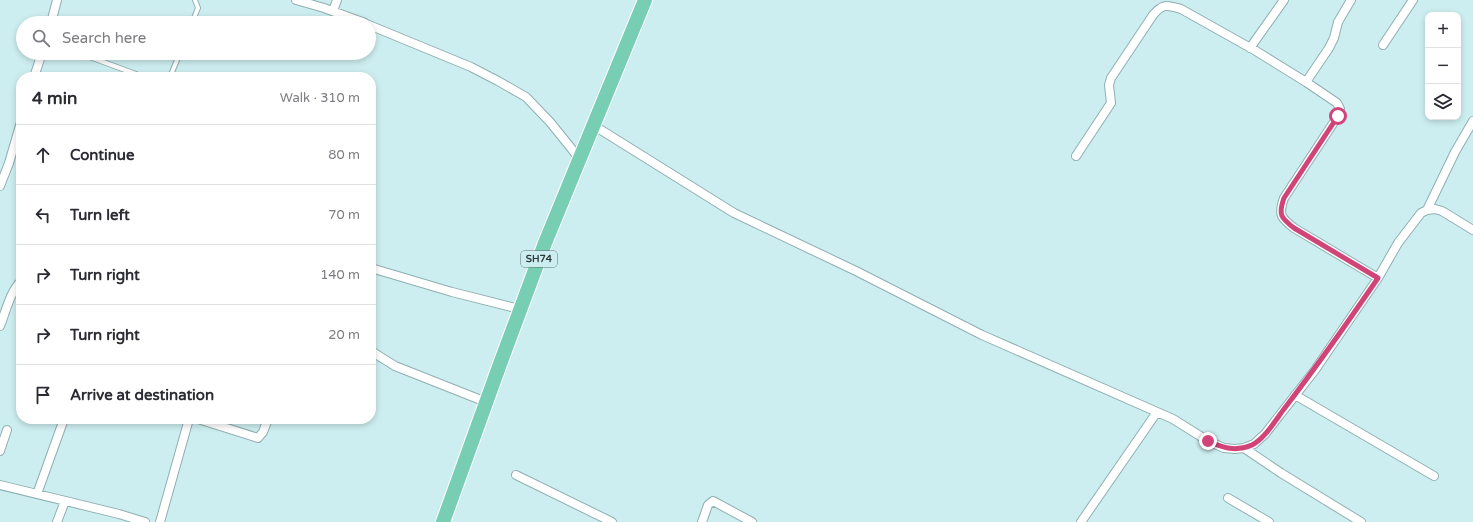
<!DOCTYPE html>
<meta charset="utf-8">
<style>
body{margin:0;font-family:"Varela Round",sans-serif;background:#f7f7f7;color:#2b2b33}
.controls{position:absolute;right:12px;top:12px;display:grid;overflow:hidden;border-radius:8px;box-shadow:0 2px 6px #0003}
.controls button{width:36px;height:36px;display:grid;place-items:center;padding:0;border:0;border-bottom:1px solid #e1e1e2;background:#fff;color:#2b2b33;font:20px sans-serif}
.stop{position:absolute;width:12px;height:12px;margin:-9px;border:3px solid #d04478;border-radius:50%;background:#fff}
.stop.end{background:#d04478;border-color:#fff;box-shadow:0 1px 4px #0008}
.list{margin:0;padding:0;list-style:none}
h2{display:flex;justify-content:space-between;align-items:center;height:52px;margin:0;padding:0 16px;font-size:17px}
h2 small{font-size:13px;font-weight:400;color:#7c7c81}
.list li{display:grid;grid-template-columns:26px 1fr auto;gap:12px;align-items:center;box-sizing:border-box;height:60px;padding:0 16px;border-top:1px solid #e1e1e2}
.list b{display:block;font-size:15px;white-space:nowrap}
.list em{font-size:13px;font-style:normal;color:#7c7c81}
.icon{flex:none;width:22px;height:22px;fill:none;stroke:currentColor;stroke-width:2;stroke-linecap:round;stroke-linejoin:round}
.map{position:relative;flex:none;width:1473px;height:522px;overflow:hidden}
.search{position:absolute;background:#fff;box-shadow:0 2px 6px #0003;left:16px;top:16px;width:360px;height:44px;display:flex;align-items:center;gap:10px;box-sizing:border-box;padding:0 14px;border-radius:22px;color:#7c7c81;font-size:15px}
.panel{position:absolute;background:#fff;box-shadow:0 2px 6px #0003;left:16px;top:72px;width:360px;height:352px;border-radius:16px}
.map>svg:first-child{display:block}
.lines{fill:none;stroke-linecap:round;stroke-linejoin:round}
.service-casing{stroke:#8fafb1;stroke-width:6}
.minor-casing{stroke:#8fafb1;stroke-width:10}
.trunk-casing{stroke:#fff;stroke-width:16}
.service{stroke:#fff;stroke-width:4}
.minor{stroke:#fff;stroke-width:8}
.trunk{stroke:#77ceb2;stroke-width:14}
.route{stroke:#d04478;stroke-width:5}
.labels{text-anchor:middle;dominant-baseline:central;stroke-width:3.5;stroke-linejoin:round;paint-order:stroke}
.shield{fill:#cdeef0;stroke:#5d7071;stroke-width:1}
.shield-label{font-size:10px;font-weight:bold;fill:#2d3a3b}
</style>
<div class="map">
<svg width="1473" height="522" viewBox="0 0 1473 522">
<rect width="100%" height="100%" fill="#cdeef0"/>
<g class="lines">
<defs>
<path id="service" d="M192 23 198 8 195 0
M79 53 144 77
M170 77 180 53"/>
<path id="minor" d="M296 0 324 8 365 23
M333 11 337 0
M51 23 57 0
M369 25 471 67 498 81 526 97 550 122 579 158
M1383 45 1413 0
M1250 48 1284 0
M34 77 42 53
M1306 82 1329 48 1334 38 1338 22 1351 0
M593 125 734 213 856 271 982 335 1173 419 1208 441 1224 448 1235 449 1244 448 1254 444 1265 434 1315 370 1378 278 1398 243 1421 213 1427 210 1435 209 1442 211 1473 230
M1076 156 1111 103 1109 85 1111 78 1153 15C1163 3 1167 5 1181 9L1256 51 1306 82 1337 103 1340 109 1338 116 1284 198C1278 215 1281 218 1294 228L1378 278
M0 186 9 163 21 122
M1427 210 1455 152 1473 121
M371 268 452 292 519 309
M0 326C6 311 10 292 21 281
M371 351 395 366 486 402
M1295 395 1434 476
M198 419 258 438 263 432 268 419
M1244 448 1281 473 1361 522
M0 451 7 430
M516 475 612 522
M0 485 119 514 145 522
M37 494 64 419
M1228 498 1269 522
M57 522 65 501
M160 522 189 419
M702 522 708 505 713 501 752 522
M1081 522 1157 412"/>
<path id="trunk" d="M443 522 500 364 545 243 645 0"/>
</defs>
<use href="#service" class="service-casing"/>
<use href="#minor" class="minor-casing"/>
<use href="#trunk" class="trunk-casing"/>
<use href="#service" class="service"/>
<use href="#minor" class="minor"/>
<use href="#trunk" class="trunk"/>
</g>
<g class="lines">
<path class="route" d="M1208 441C1223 448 1236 452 1252 445 1265 438 1275 421 1284 409 1317 366 1348 322 1378 278L1294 228C1281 218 1278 215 1284 198L1338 116"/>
</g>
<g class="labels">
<rect class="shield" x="521" y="251" width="36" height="16" rx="3"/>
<g class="shield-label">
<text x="539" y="259">SH74</text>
</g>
</g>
</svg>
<div class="controls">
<button>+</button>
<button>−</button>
<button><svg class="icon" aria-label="layers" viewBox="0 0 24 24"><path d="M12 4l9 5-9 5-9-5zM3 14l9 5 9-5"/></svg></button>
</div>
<div class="stop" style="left:1338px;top:116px"></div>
<div class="stop end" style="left:1208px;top:441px"></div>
<div class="search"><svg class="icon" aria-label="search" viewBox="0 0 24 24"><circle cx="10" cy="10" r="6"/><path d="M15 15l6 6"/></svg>Search here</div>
<section class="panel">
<h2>4 min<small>Walk · 310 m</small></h2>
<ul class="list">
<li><svg class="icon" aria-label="ahead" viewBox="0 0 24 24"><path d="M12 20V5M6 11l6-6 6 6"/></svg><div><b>Continue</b></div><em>80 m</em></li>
<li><svg class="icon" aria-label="left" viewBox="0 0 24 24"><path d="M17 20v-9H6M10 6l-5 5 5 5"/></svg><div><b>Turn left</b></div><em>70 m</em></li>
<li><svg class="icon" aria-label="right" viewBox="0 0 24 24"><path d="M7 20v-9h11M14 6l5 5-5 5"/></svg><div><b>Turn right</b></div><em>140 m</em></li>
<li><svg class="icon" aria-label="right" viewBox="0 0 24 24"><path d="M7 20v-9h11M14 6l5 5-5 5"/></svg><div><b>Turn right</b></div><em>20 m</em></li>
<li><svg class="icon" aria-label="arrive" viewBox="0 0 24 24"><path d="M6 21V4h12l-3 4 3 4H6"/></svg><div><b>Arrive at destination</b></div></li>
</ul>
</section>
</div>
